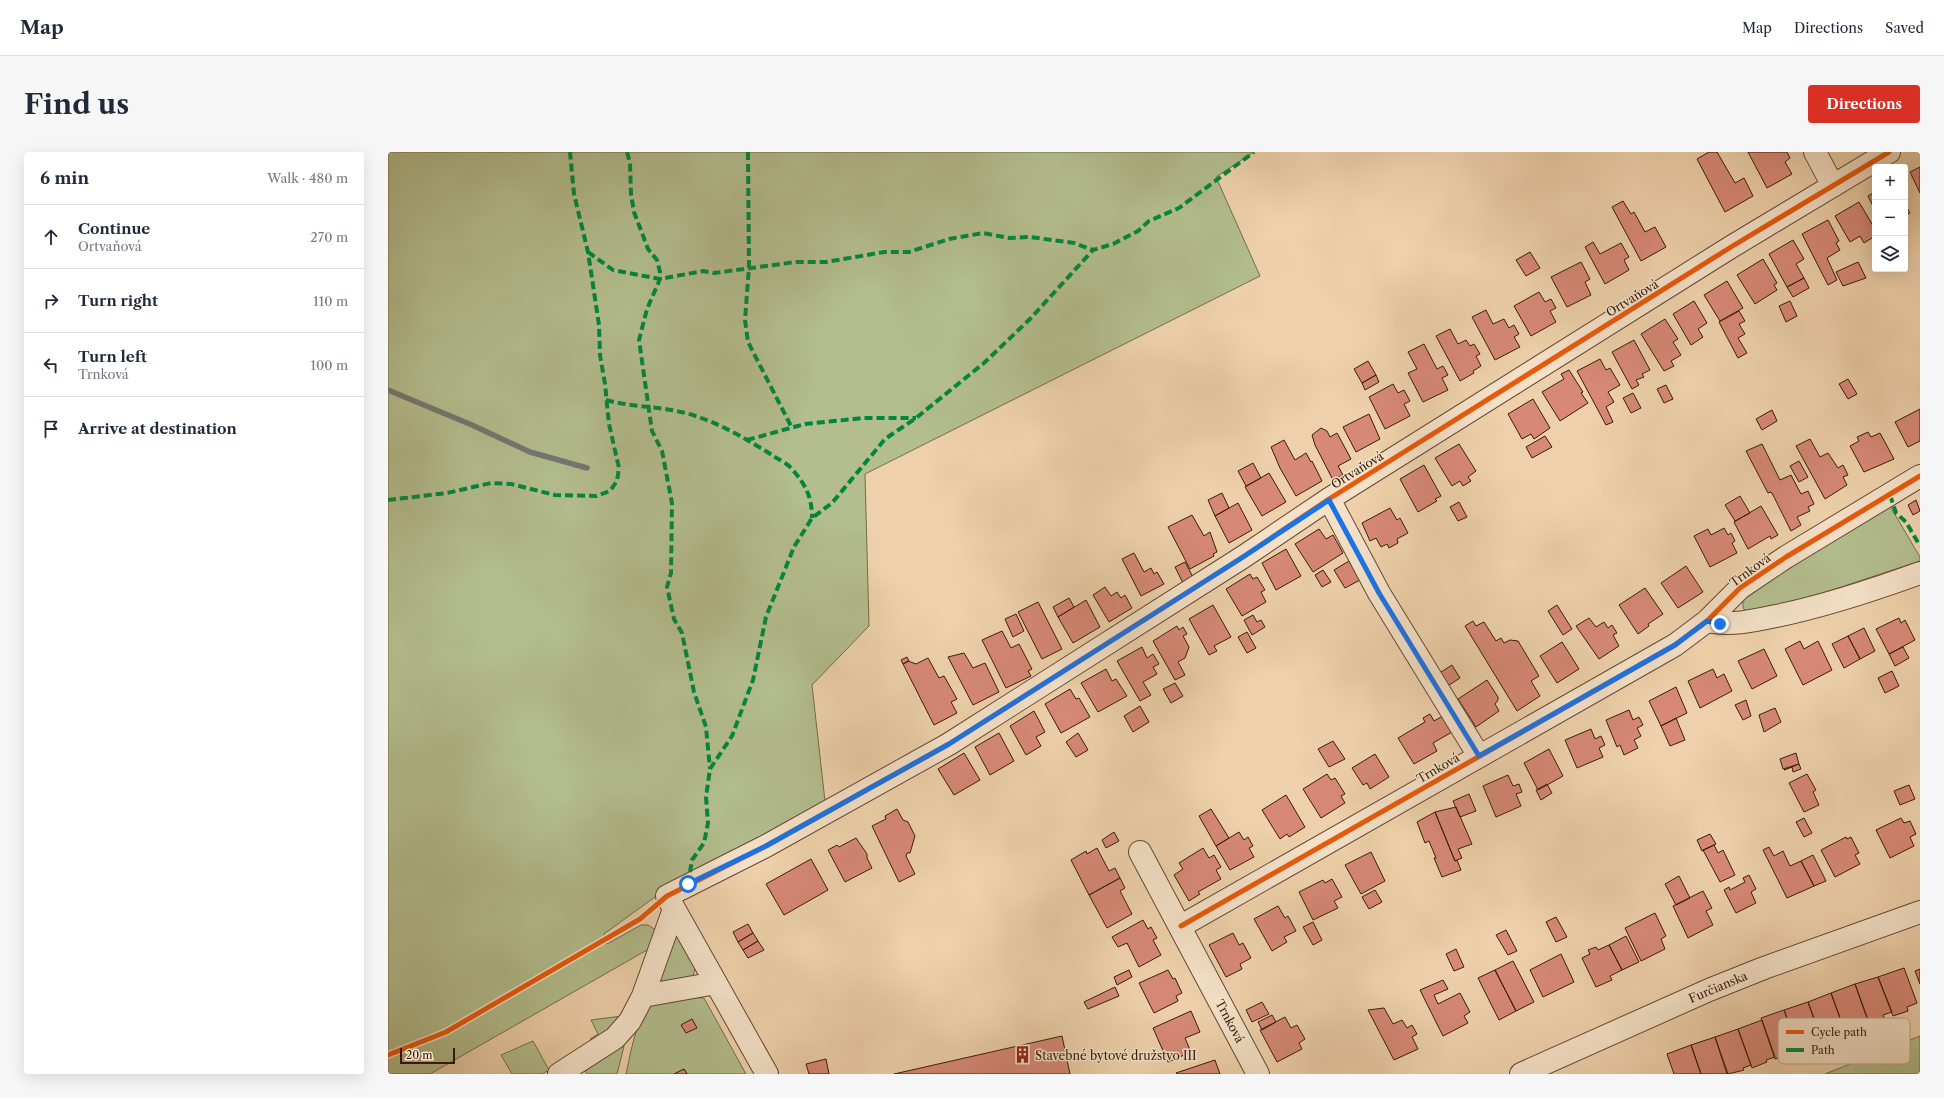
<!DOCTYPE html>
<meta charset="utf-8">
<style>
body{margin:0;font-family:"Libre Caslon Text",serif;background:#f6f6f7;color:#1f2937}
.controls{position:absolute;right:12px;top:12px;display:grid;overflow:hidden;border-radius:4px;box-shadow:0 4px 16px #0002}
.controls button{width:36px;height:36px;display:grid;place-items:center;padding:0;border:0;border-bottom:1px solid #e0e1e3;background:#fff;color:#1f2937;font:20px sans-serif}
.scale{position:absolute;left:12px;bottom:10px;width:55px;box-sizing:border-box;padding-left:4px;border:2px solid #391a0c;border-top:0;font-size:11px;line-height:14px;white-space:nowrap;color:#391a0c;-webkit-text-stroke:3px #f4e1c8;paint-order:stroke}
.stop{position:absolute;width:12px;height:12px;margin:-9px;border:3px solid #1a73e8;border-radius:50%;background:#fff}
.stop.end{background:#1a73e8;border-color:#fff;box-shadow:0 1px 4px #0008}
.list{margin:0;padding:0;list-style:none}
h2{display:flex;justify-content:space-between;align-items:center;height:52px;margin:0;padding:0 16px;font-size:17px}
h2 small{font-size:13px;font-weight:400;color:#747a83}
.list li{display:grid;grid-template-columns:26px 1fr auto;gap:12px;align-items:center;box-sizing:border-box;height:64px;padding:0 16px;border-top:1px solid #e0e1e3}
.list b{display:block;font-size:15px;white-space:nowrap}
.list p{margin:0;font-size:13px;white-space:nowrap;color:#747a83}
.list em{font-size:13px;font-style:normal;color:#747a83}
.icon{flex:none;width:22px;height:22px;fill:none;stroke:currentColor;stroke-width:2;stroke-linecap:round;stroke-linejoin:round}
.map{position:relative;flex:none;width:1532px;height:922px;overflow:hidden;border-radius:4px}
header{display:flex;align-items:center;gap:24px;box-sizing:border-box;height:56px;padding:0 20px;background:#fff;border-bottom:1px solid #e0e1e3}
header strong{font-size:19px}
nav{display:flex;gap:22px;margin-inline-start:auto;font-size:14px}
.intro{display:flex;align-items:center;justify-content:space-between;box-sizing:border-box;height:96px;padding:0 24px}
h1{margin:0;font-size:28px}
.button{padding:10px 18px;border-radius:4px;background:#d93025;color:#fff;font-size:14px;font-weight:700}
main{display:flex;gap:24px;padding:0 24px}
aside{flex:1;background:#fff;border-radius:4px;box-shadow:0 4px 16px #0002}
.map>svg:first-child{display:block}
.green{fill:#b3bd8d;stroke:#766c4c}
.lines{fill:none;stroke-linecap:round;stroke-linejoin:round}
.stream{stroke:#747770;stroke-width:5.5}
.building{fill:#d78976;stroke:#391a0c}
.minor-casing{stroke:#664834;stroke-width:24}
.minor{stroke:#f4e1c8;stroke-width:22}
.quiet{stroke:#00873e;stroke-width:4;stroke-dasharray:8 4;stroke-linecap:butt}
.cycleway-casing{stroke:#f4e1c8;stroke-width:8}
.cycleway{stroke:#e8590c;stroke-width:5}
.route{stroke:#1a73e8;stroke-width:5}
.labels{text-anchor:middle;dominant-baseline:central;stroke-width:3;stroke-linejoin:round;paint-order:stroke}
.street-label{font-size:12px;fill:#391a0c;stroke:#f4e1c8}
.poi-label{font-size:12px;fill:#391a0c;stroke:#f4e1c8;text-anchor:start}
.key{fill:#f4e1c8;stroke:#bca590;stroke-width:1}
.key-label{font-size:11px;fill:#391a0c}
</style>
<header>
<strong>Map</strong>
<nav><a>Map</a><a>Directions</a><a>Saved</a></nav>
</header>
<div class="intro"><h1>Find us</h1><a class="button">Directions</a></div>
<main>
<aside>
<h2>6 min<small>Walk · 480 m</small></h2>
<ul class="list">
<li><svg class="icon" aria-label="ahead" viewBox="0 0 24 24"><path d="M12 20V5M6 11l6-6 6 6"/></svg><div><b>Continue</b><p>Ortvaňová</p></div><em>270 m</em></li>
<li><svg class="icon" aria-label="right" viewBox="0 0 24 24"><path d="M7 20v-9h11M14 6l5 5-5 5"/></svg><div><b>Turn right</b></div><em>110 m</em></li>
<li><svg class="icon" aria-label="left" viewBox="0 0 24 24"><path d="M17 20v-9H6M10 6l-5 5 5 5"/></svg><div><b>Turn left</b><p>Trnková</p></div><em>100 m</em></li>
<li><svg class="icon" aria-label="arrive" viewBox="0 0 24 24"><path d="M6 21V4h12l-3 4 3 4H6"/></svg><div><b>Arrive at destination</b></div></li>
</ul>
</aside>
<div class="map">
<svg width="1532" height="922" viewBox="0 0 1532 922">
<rect width="100%" height="100%" fill="#eed1aa"/>
<filter id="stains"><feTurbulence type="fractalNoise" baseFrequency=".005" numOctaves="4"/><feColorMatrix values="0 0 0 0 .2 0 0 0 0 .09 0 0 0 0 .02 0 0 0 .5 -.17"/></filter>
<radialGradient id="worn" r=".72"><stop offset=".6" stop-color="#630" stop-opacity="0"/><stop offset="1" stop-color="#630" stop-opacity=".3"/></radialGradient>
<path class="green" d="M0 0H866L828 25 872 124 477 322 481 474 424 533 438 658 282 734 216 782 219 792 253 773H260L271 780 266 794 42 922H0Z
M1502 354 1532 405V409L1405 451 1358 459 1355 456V448L1369 436Z
M289 783 307 816 305 824 284 833 264 837 284 786Z
M288 845 316 846 358 922H299L296 917 286 922H238C242 905 248 865 262 855 269 850 280 848 288 845Z
M234 864 209 890 202 887 210 882 203 868Z
M1532 884V922H1437Z
M145 889 161 918 154 922H124L113 903Z
M233 892 236 894 229 922H199L197 919Z"/>
<g class="lines">
<path class="stream" d="M0 238 84 273 142 300 199 316"/>
</g>
<path class="building" d="M1321 0H1329L1347 31 1356 26 1365 44 1337 60 1309 7Z
M1360 0H1399L1402 6 1397 10 1404 22 1379 36Z
M1532 15V41L1522 20Z
M1487 40V58L1480 44Z
M1235 49 1243 62 1246 60 1257 80 1267 75 1278 95 1253 109 1224 55Z
M1471 50 1487 77V84L1476 91 1472 84 1462 90 1447 64Z
M1517 52 1522 61 1517 63Z
M1440 68 1451 89 1448 91 1452 98 1439 106 1449 128 1440 133 1414 82Z
M1405 88 1416 107 1408 112 1416 126 1399 135 1381 102Z
M1205 90 1212 102 1233 91 1241 105 1236 108 1241 118 1217 132 1197 95Z
M1142 100 1152 116 1138 124 1128 108Z
M1375 107 1389 131 1386 133 1389 138 1367 152 1349 123Z
M1193 110 1202 127 1197 130 1203 143 1179 155 1163 125Z
M1470 110 1478 126 1455 134 1448 120Z
M1416 126 1421 136 1405 145 1399 135Z
M1339 129 1355 156 1332 169 1316 143Z
M1151 140 1157 150 1163 147 1168 156 1162 159 1168 170 1143 184 1126 154Z
M1306 149 1319 171 1310 177 1315 185 1303 193 1285 162Z
M1402 149 1409 164 1398 170 1391 154Z
M1098 158 1105 172 1116 167 1121 176 1126 173 1131 182 1126 185 1132 195 1107 208 1084 165Z
M1351 159 1357 169 1351 172 1357 182 1350 186 1359 201 1350 206 1331 170Z
M1277 167 1290 187 1285 190 1293 203 1283 209 1286 214 1276 219 1253 182Z
M1062 177 1070 192 1078 188 1082 194 1086 192 1092 202 1088 204 1093 214 1085 219 1086 221 1072 229 1048 184Z
M1246 188 1262 218 1254 222 1256 225 1248 228 1251 233 1244 237 1224 200Z
M1036 192 1049 217 1055 214 1060 223 1054 226 1060 238 1035 250 1020 221 1029 217 1020 200Z
M1212 207 1218 218 1222 216 1232 233 1220 240 1226 250 1218 255 1225 270 1218 273 1189 219Z
M980 209 988 223 974 231 966 217Z
M1181 218 1195 240 1193 241 1200 251 1172 269 1154 240 1176 227 1173 222Z
M988 223 991 230 977 238 974 231Z
M1460 227 1469 242 1460 247 1451 232Z
M1005 232 1010 241 1016 238 1022 249 1016 252 1022 264 997 277 981 245Z
M1278 233 1285 247 1276 251 1269 237Z
M1245 241 1253 256 1243 261 1235 246Z
M1145 247 1162 276 1146 287 1143 282 1134 287 1120 262Z
M1532 257V289L1520 295 1507 270Z
M1384 258 1389 269 1374 278 1368 267Z
M981 262 992 287 968 300 955 275Z
M933 276 939 279 942 285 949 281 963 307 950 314 955 323 945 328 927 293 924 283Z
M1480 280 1483 285 1492 281 1506 307 1476 320 1462 294 1471 289 1469 285Z
M1157 284 1164 295 1144 306 1138 295Z
M1422 287 1432 305 1440 301 1450 316 1455 313 1460 323 1455 325 1459 333 1437 347 1408 294Z
M896 288 907 308 918 301 923 310 924 309 934 329 908 344 892 316 883 295Z
M1071 292 1088 319 1080 325 1083 329 1075 334 1072 329 1064 334 1047 306Z
M1374 292 1392 328 1403 323 1413 342 1420 339 1426 352 1420 355 1422 359 1409 365 1413 373 1403 379 1385 343 1383 340 1380 341 1358 299Z
M1411 309 1420 325 1411 330 1402 314Z
M865 311 873 326 858 334 850 319Z
M1036 313 1053 344 1047 347 1049 349 1030 360 1012 327Z
M881 321 898 350 874 364 857 335Z
M834 341 841 356 827 364 820 348Z
M1352 344 1362 361 1347 369 1337 353Z
M1528 348 1532 359 1525 363 1520 353Z
M1071 350 1079 365 1070 369 1062 355Z
M850 351 864 378 841 391 827 364Z
M1373 354 1390 383 1383 387 1382 384 1360 397 1346 370Z
M1002 356 1009 368 1012 366 1020 381 1009 387 1010 391 1001 396 999 392 993 395 988 386 982 389 974 371Z
M804 363 816 384 822 380 829 400 825 402 826 404 802 417 780 375Z
M1336 376 1340 383 1343 381 1347 389 1344 391 1349 401 1322 415 1306 384 1320 377 1323 383Z
M931 377 938 387 945 383 955 401 925 420 907 392Z
M898 397 913 424 888 438 874 411Z
M746 401 756 420 763 416 766 422 769 420 776 432 753 444 734 407Z
M961 409 972 428 957 436 946 418Z
M797 410 805 425 795 431 787 415Z
M1298 414 1315 440 1290 456 1273 431Z
M935 418 943 430 934 435 927 423Z
M862 422 865 427 869 425 877 438 873 440 878 450 854 464 838 437Z
M717 435 723 444 729 440 733 446 737 443 744 456 721 470 705 443Z
M1257 436 1275 462 1260 472 1261 474 1250 482 1231 453Z
M681 446 686 455 670 465 665 455Z
M698 448 712 475 685 491 670 465Z
M650 450 674 497 654 507 630 460Z
M825 453 843 485 826 494 829 499 821 503 801 467Z
M1169 453 1184 477 1175 483 1160 459Z
M628 462 636 479 625 485 617 467Z
M865 463 869 470 873 468 877 475 864 483 856 468Z
M1201 466 1208 475 1216 470 1220 476 1224 473 1229 481 1225 483 1231 494 1211 507 1188 474Z
M1511 466 1513 471 1517 468 1527 488 1501 502 1488 477Z
M1085 469 1088 474 1096 470 1108 489 1113 486 1116 491 1122 488 1130 489 1151 524 1143 529 1152 544 1129 559 1077 474Z
M789 474 791 478 795 475 799 482 795 484 801 495 797 506 790 510 797 523 787 528 765 489Z
M1476 476 1487 499 1472 507 1460 484Z
M614 479 623 496 631 492 644 517 640 519 643 524 618 536 594 488Z
M859 480 868 496 859 501 850 485Z
M1460 484 1472 507 1456 516 1444 492Z
M1412 489 1416 497 1430 489 1444 518 1415 533 1397 497Z
M1174 490 1191 517 1169 531 1152 504Z
M754 495 759 506 765 502 771 512 765 515 769 522 755 530 763 543 752 549 729 509Z
M1515 495 1521 506 1507 514 1501 502Z
M1376 497 1389 524 1364 537 1350 509Z
M576 501 585 516 597 511 611 540 585 553 560 505Z
M519 505 521 509 515 512 513 508Z
M540 506 551 526 556 524 569 547 563 550 569 561 546 573 515 512 520 509 528 512Z
M1064 513 1072 526 1058 535 1050 522Z
M718 517 724 529 728 527 739 544 710 560 693 531Z
M1325 517 1329 526 1336 522 1344 539 1312 556 1300 529Z
M1504 519 1511 534 1497 541 1490 526Z
M1099 528 1110 545V548L1107 552 1111 559 1088 575 1070 547Z
M787 531 795 544 783 551 775 537Z
M1288 535 1299 561 1273 574 1261 549Z
M682 537 688 547 691 546 702 565 673 581 657 552Z
M1358 548 1363 564 1355 568 1347 553Z
M752 554 761 570 745 580 736 564Z
M1387 556 1393 570 1376 580 1371 563Z
M1241 558 1245 568 1251 565 1255 573 1249 576 1253 584 1246 588 1250 596 1236 603 1232 593 1229 595 1218 568Z
M646 559 657 580 648 585 653 594 638 603 622 574Z
M1042 562 1046 569 1055 564 1064 580 1045 591 1049 599 1026 612 1010 586 1037 570 1035 566Z
M1288 566 1297 588 1282 594 1273 574Z
M1203 577 1207 587 1213 584 1217 593 1211 596 1215 605 1189 616 1177 588Z
M611 581 626 609 602 623 587 595Z
M690 581 700 598 688 605 678 590Z
M945 589 957 607 941 615 930 597Z
M1161 597 1175 624 1150 638 1136 611Z
M576 601 592 628 566 643 550 617Z
M1408 601 1411 612 1395 617 1392 607Z
M987 602 1001 625 982 637 979 631 975 633 964 616Z
M1411 612 1413 617 1405 620 1404 615 1396 618Z
M939 622 943 628 947 626 957 642 953 644 957 651 933 666 915 637Z
M1419 622 1428 638 1425 640 1431 653 1416 660 1401 631Z
M1120 623 1125 634 1131 632 1134 640 1128 642 1133 654 1108 665 1095 634Z
M1159 632 1164 641 1153 648 1148 638Z
M1521 633 1527 647 1512 653 1506 639Z
M1081 642 1088 659 1072 665 1065 649Z
M898 643 917 675 901 685 899 682 892 687 874 658Z
M1068 655 1084 692 1070 697 1074 706 1067 709 1047 660Z
M509 657 515 668 520 670 527 684 522 701H519L518 704 527 722 511 730 484 674 498 667 497 664Z
M823 657 841 686 828 694 811 664Z
M1047 660 1067 709 1069 708 1073 718 1054 725 1046 706H1048L1041 689 1037 691 1029 670Z
M1416 666 1424 681 1416 685 1408 670Z
M1513 666 1516 671 1522 669 1528 682 1522 685 1526 694 1502 706 1488 678Z
M726 680 731 689 718 696 714 688Z
M851 680 856 688 860 685 865 694 861 696 866 705 842 718 828 694Z
M1322 682 1328 692 1314 699 1309 688Z
M1458 685 1459 687 1463 685 1471 701 1467 703 1472 712 1447 725 1433 698Z
M468 686 479 702V706L484 716 457 730 440 698 449 693 451 695Z
M1326 693 1330 701 1335 698 1347 723 1332 730 1315 698Z
M1381 695 1386 704 1395 699 1402 714 1413 709 1426 734 1399 746 1375 698Z
M709 696 721 719 727 716 732 726 701 743 683 708 698 699 699 702Z
M815 696 821 706 826 703 833 715 828 718 833 727 810 740 812 742 801 749 786 723 795 717 791 711Z
M983 700 997 729 973 742 957 713Z
M1425 703 1438 729 1426 734 1413 709Z
M423 707 440 738 396 763 378 732Z
M1361 723 1368 737 1363 740 1368 751 1348 761 1336 738 1341 735 1342 738 1357 730 1355 726Z
M1291 724 1302 746 1288 753 1277 732Z
M732 726 737 736 732 739 744 762 719 776 701 743Z
M944 727 954 745 946 749 950 756 925 768 911 740 935 728 937 731Z
M987 738 994 750 981 757 974 745Z
M1315 739 1324 756 1318 759 1325 773 1300 786 1285 754Z
M890 754 897 766 900 764 908 779 896 785 899 790 884 799 866 767Z
M1267 761 1278 784 1273 787 1277 797 1253 809 1237 776Z
M1168 765 1179 785 1168 790 1158 770Z
M755 768 760 777 763 775 769 786 765 788 773 803 751 815 739 791 730 795 724 785Z
M925 770 934 788 925 793 915 775Z
M360 772 365 781 350 790 345 780Z
M1118 778 1129 799 1120 803 1108 783Z
M365 781 370 789 355 798 350 790Z
M845 781 851 793 855 791 863 806 852 812 854 817 838 825 821 793Z
M1238 784 1251 810 1234 818 1221 793Z
M370 789 376 798 360 806 355 798Z
M1221 793 1234 818 1222 824 1224 828 1208 835 1194 806 1202 802 1200 798 1208 795 1210 798Z
M1068 797 1076 815 1066 819 1058 802Z
M1173 802 1186 830 1155 845 1142 818Z
M1125 809 1146 850 1128 859 1107 818Z
M1516 816 1529 851 1519 855 1520 859 1505 864 1490 825Z
M1532 817V832L1527 819Z
M741 818 744 825 729 833 726 825Z
M780 818 785 827 787 826 794 841 788 844 790 849 766 861 751 831Z
M1107 818 1128 859 1111 868 1090 826Z
M1490 825 1504 860 1495 863 1498 870 1483 876 1467 832Z
M1055 828 1060 837 1046 843 1050 852 1072 841 1082 860 1076 864 1080 871 1055 884 1032 838Z
M1467 832 1480 869 1470 872V870L1456 874V877L1443 841Z
M727 835 731 844 700 857 696 850Z
M1443 841 1456 877 1448 880 1449 882 1433 887 1420 850Z
M874 850 881 862 864 870 858 858Z
M1420 850 1433 885 1425 889V890L1410 896 1396 858Z
M996 856 1005 872 1014 868 1019 876 1024 873 1029 882 1024 885 1030 897 1006 908 980 858Z
M1396 858 1409 894 1401 897 1403 901 1387 907 1373 866Z
M803 859 812 880 797 886 803 900 780 910 765 876Z
M884 863 888 870 874 878 870 870Z
M897 865 903 876 909 873 917 887 911 891 914 897 889 910 872 878Z
M304 867 309 876 298 881 293 873Z
M1374 868 1387 905 1378 908 1379 910 1364 916 1350 877Z
M1350 877 1363 913 1355 916 1356 918 1340 922 1327 885Z
M674 884 682 922H506Z
M1327 885 1339 922H1313L1303 893Z
M1303 893 1313 922H1286L1279 902Z
M438 907 441 922H421L418 912Z
M827 908 832 922H789L788 921Z
M296 917 299 922H286Z"/>
<g class="lines">
<defs>
<path id="minor" d="M1427 0 1445 34
M941 347 991 441 1091 604
M1319 469C1343 474 1365 469 1388 464 1437 454 1485 438 1532 421
M752 700 870 922
M793 774 1287 493 1319 469 1352 436 1398 405 1532 324
M255 844 286 757
M171 922 227 886 242 869 255 844 328 831
M379 922 279 744 378 694 561 592 855 405 941 347 1343 95 1501 0
M1133 922 1321 838 1376 816 1532 760"/>
</defs>
<use href="#minor" class="minor-casing"/>
<use href="#minor" class="minor"/>
<path class="quiet" d="M239 0 242 11 243 42 246 60 260 97 269 108 272 120V127L259 157 251 188 264 279 274 299 284 351 283 421 279 435 286 467 294 481 306 540 318 575 322 617
M360 0 361 115 357 168 360 190 404 276
M200 100 225 118 272 127 315 119 326 121 408 110H438L496 100H521L561 87 595 81 621 86 642 85 686 91 705 98
M218 248C243 255 268 254 293 260 325 267 359 287 387 305 392 308 400 312 404 317 418 333 424 345 424 366
M359 288 417 272 476 266H528
M1502 343 1508 361 1518 370 1532 394
M0 348 59 341 103 331 123 332 167 343 208 344 222 339 229 329 231 316 221 272 217 232 212 203 211 173 200 100 186 42 182 0
M300 732 304 708 316 691 320 671 318 645 322 617 344 584 365 528 378 465 406 395 424 366 444 351 497 287 528 266 596 211 642 167 705 98 725 92 750 79 761 69 791 56 866 0"/>
<defs>
<path id="cycleway" d="M793 774 1287 493 1319 469 1352 436 1398 405 1532 324
M0 903 58 880 252 767 279 744 378 694 561 592 855 405 941 347 1343 95 1501 0"/>
</defs>
<use href="#cycleway" class="cycleway-casing"/>
<use href="#cycleway" class="cycleway"/>
</g>
<g class="lines">
<path class="route" d="M300 732 378 694 561 592 855 405 941 348 991 441 1091 604 1287 493 1319 469 1332 472"/>
</g>
<defs>
<symbol id="building-bare" viewBox="-9 -9 18 18"><path d="M-4-6H4V6H1V3H-1V6H-4ZM-2.5-4.3h1.7v1.8h-1.7ZM.8-4.3h1.7v1.8H.8ZM-2.5-1h1.7V.8h-1.7ZM.8-1h1.7V.8H.8Z" fill="#8f2418" stroke="#f4e1c8" stroke-width="2.5" paint-order="stroke"/></symbol>
</defs>
<g fill-rule="evenodd">
<use href="#building-bare" x="622" y="890" width="25" height="25"/>
</g>
<g class="labels">
<g class="street-label">
<text transform="translate(1244 146) rotate(-32)">Ortvaňová</text>
<text transform="translate(969 318) rotate(-32)">Ortvaňová</text>
<text transform="translate(1362 418) rotate(-36)">Trnková</text>
<text transform="translate(1050 616) rotate(-30)">Trnková</text>
<text transform="translate(1330 835) rotate(-23)">Furčianska</text>
<text transform="translate(842 869) rotate(62)">Trnková</text>
</g>
<g class="poi-label">
<text x="647" y="903">Stavebné bytové družstvo III</text>
</g>
</g>
<rect x="1390" y="866" width="132" height="46" rx="6" class="key"/>
<rect x="1398" y="878" width="18" height="4" fill="#e8590c"/>
<rect x="1398" y="896" width="18" height="4" fill="#00873e"/>
<g class="key-label">
<text x="1423" y="884">Cycle path</text>
<text x="1423" y="902">Path</text>
</g>
<rect width="100%" height="100%" filter="url(#stains)"/>
<rect width="100%" height="100%" fill="url(#worn)"/>
</svg>
<div class="controls">
<button>+</button>
<button>−</button>
<button><svg class="icon" aria-label="layers" viewBox="0 0 24 24"><path d="M12 4l9 5-9 5-9-5zM3 14l9 5 9-5"/></svg></button>
</div>
<div class="scale">20 m</div>
<div class="stop" style="left:300px;top:732px"></div>
<div class="stop end" style="left:1332px;top:472px"></div>
</div>
</main>
